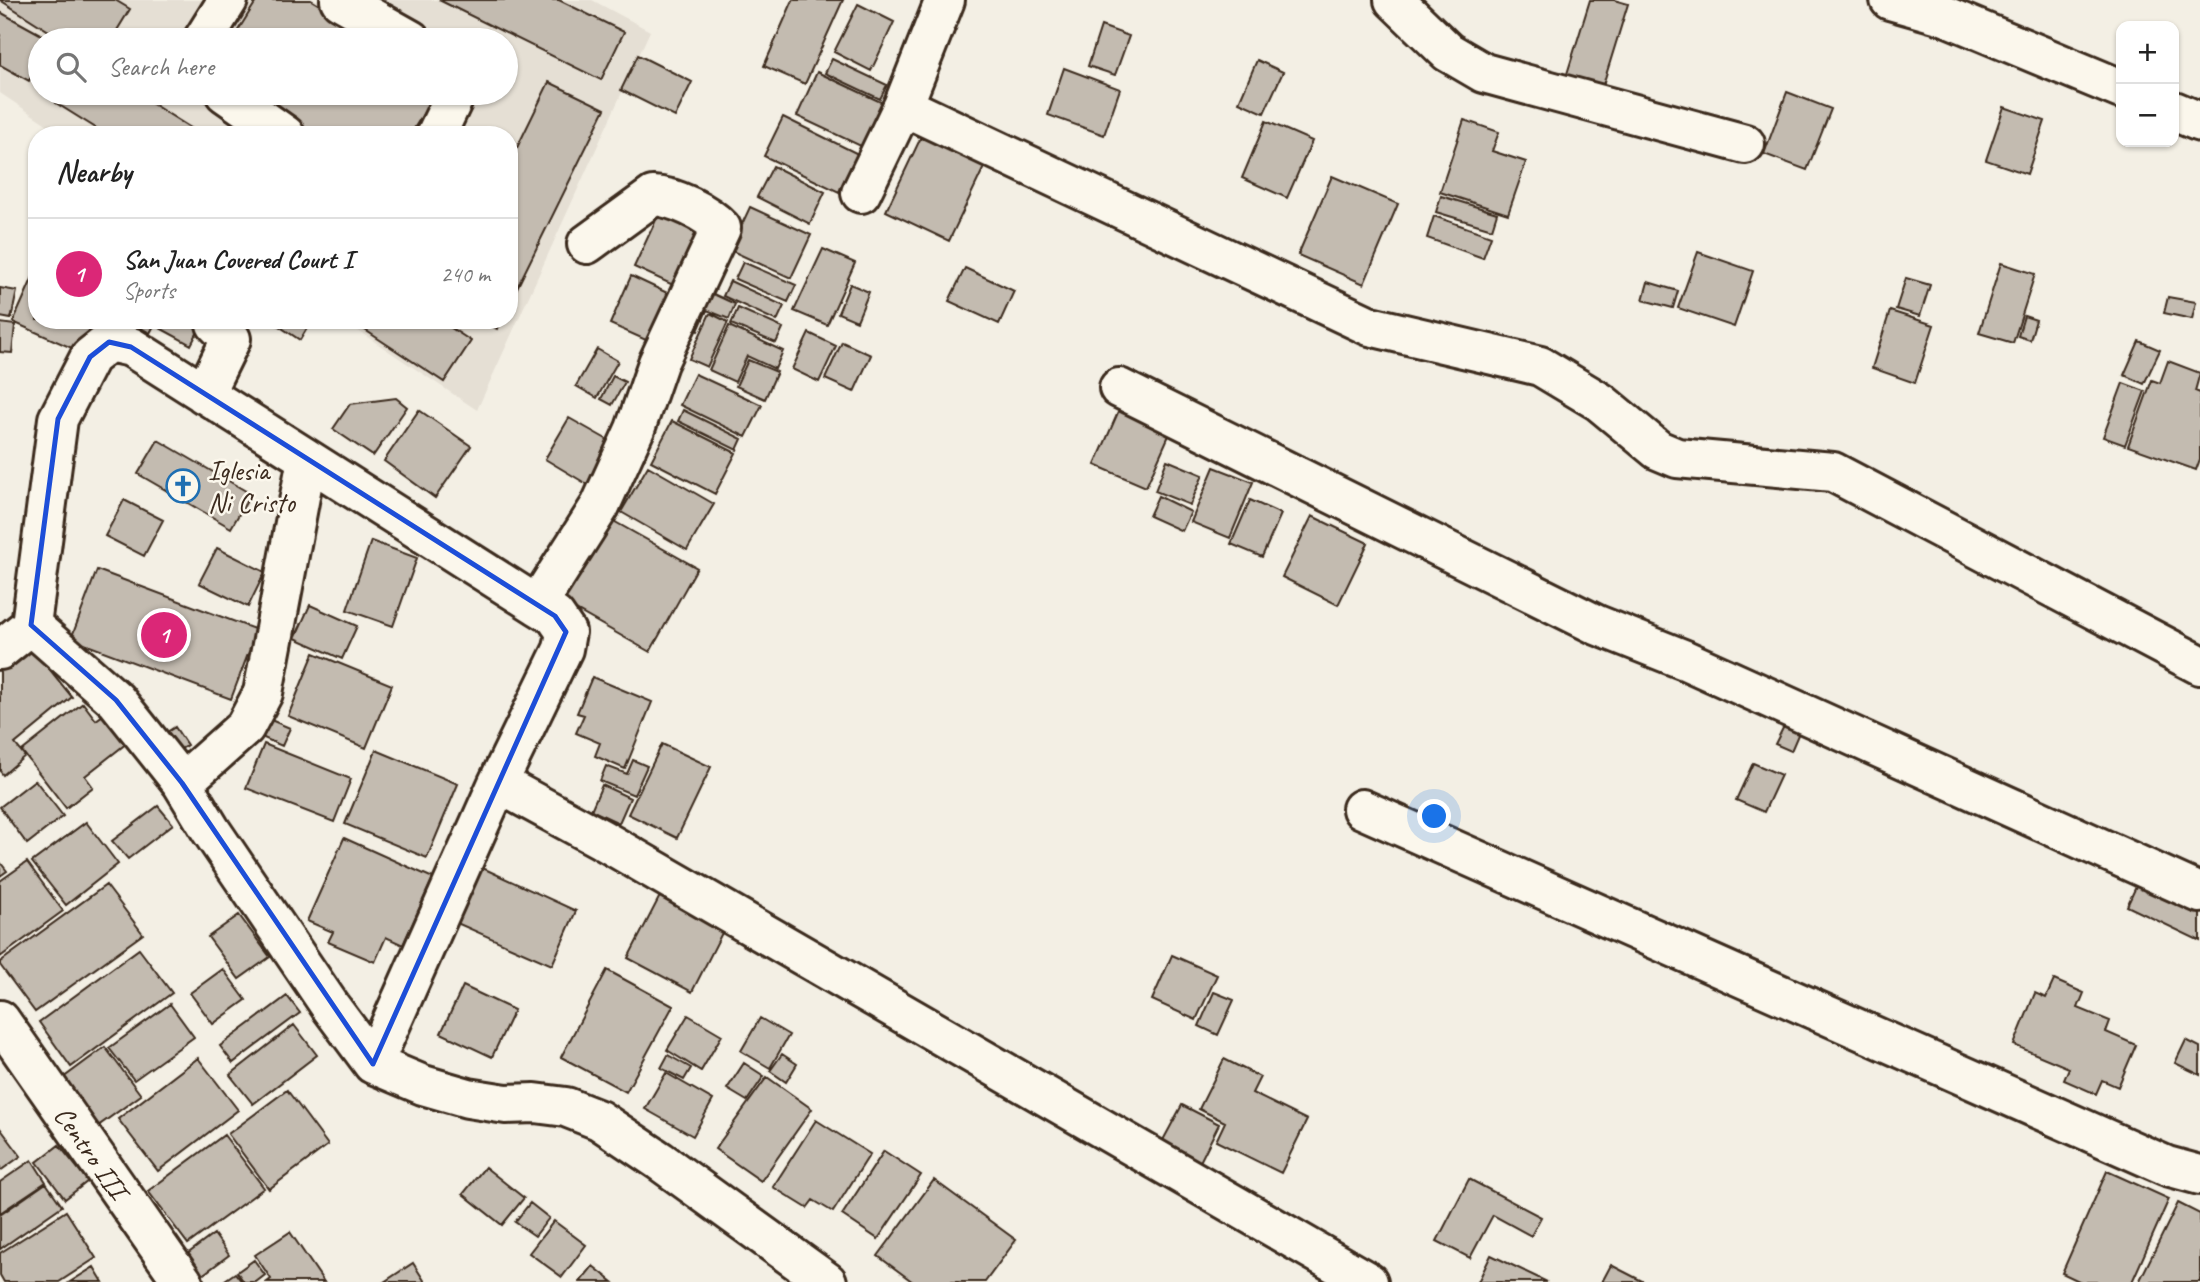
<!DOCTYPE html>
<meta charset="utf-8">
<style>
body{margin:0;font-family:Caveat,sans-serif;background:#f2f2f2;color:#222}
.controls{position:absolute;right:21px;top:21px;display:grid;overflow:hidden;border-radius:14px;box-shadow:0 2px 5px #0004}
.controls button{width:63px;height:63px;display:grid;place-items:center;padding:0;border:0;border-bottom:2px solid #e0e0e0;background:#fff;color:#222;font:35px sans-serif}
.you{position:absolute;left:1435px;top:817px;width:24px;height:24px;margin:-18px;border:5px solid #fff;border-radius:50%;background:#1a73e8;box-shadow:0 0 0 10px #1a73e833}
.badge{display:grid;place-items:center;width:46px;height:46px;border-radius:50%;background:#db2777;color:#fff;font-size:23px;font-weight:700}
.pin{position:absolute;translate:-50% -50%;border:4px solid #fff;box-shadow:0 2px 7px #0006}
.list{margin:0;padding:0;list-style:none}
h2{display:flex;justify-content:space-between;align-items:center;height:91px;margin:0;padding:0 28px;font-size:30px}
h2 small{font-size:23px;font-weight:400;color:#767676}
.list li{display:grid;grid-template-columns:46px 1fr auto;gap:21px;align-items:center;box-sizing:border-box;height:112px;padding:0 28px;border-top:2px solid #e0e0e0}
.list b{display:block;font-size:26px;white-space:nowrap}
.list p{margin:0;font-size:23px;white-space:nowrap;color:#767676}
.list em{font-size:23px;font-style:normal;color:#767676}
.icon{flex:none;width:38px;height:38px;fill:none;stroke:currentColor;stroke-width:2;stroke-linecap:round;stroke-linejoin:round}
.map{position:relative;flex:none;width:2200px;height:1282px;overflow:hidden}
.search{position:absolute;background:#fff;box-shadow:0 2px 5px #0004;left:28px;top:28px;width:490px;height:77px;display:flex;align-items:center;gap:18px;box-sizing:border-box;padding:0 24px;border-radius:38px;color:#767676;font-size:26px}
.panel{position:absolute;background:#fff;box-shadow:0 2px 5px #0004;left:28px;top:126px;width:490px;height:203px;border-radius:28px}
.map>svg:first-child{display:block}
.built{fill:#e5dfd4;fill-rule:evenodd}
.building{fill:#c3bbb0;stroke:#3b2a1e;stroke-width:2}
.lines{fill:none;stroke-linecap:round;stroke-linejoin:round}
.minor-casing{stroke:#3b2a1e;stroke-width:44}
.minor{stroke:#fbf7ec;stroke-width:38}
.marked{fill:none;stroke:#1d4ed8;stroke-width:5;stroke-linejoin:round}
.labels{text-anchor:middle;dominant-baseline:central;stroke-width:5;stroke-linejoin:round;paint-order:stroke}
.poi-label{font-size:28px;fill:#3b2a1e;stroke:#fbf7ec;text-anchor:start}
.street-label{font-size:28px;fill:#3b2a1e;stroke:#fbf7ec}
</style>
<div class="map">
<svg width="2200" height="1282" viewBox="0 0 2200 1282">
<rect width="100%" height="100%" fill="#f3efe4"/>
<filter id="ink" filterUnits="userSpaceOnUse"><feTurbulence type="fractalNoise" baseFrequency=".0143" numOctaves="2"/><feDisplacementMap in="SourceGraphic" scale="14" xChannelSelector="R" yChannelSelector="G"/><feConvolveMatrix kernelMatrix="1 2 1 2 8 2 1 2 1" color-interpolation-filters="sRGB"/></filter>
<g filter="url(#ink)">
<path class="built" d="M0 0H592L650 31 477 410 342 320H509V135H63L0 93ZM40 40H506V93H40Z"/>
<path class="building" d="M0 0H115L130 9 111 40H63Z
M257 0H311L377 40H232Z
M439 0H559L624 32 601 80Z
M793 0H843L805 84 764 66Z
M1590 0H1614L1628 4 1598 101 1562 90Z
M858 4 894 22 871 71 834 52Z
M0 12 51 40H40V61L29 81 0 65Z
M1101 26 1129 36 1115 75 1088 66Z
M638 55 692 82 675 117 621 90Z
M832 59 887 85 880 99 825 73Z
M1257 60 1283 72 1264 113 1239 102Z
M1064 68 1120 89 1104 135 1048 115Z
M817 72 885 104 865 148 797 116Z
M549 82 605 109 509 304V164Z
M1787 92 1831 109 1807 170 1764 154Z
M63 93H135L202 135H107L56 103Z
M244 93H436L410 135H312Z
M2004 107 2045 121 2027 174 1986 160Z
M783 117 858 154 839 192 764 156Z
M1464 120 1499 132 1492 151 1526 162 1508 214 1440 192Z
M1266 121 1312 141 1287 198 1242 178Z
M923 133 986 163 949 241 886 211Z
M773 166 825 192 810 224 757 197Z
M1332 176 1398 204 1364 284 1298 255Z
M1441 196 1497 213 1492 229 1436 212Z
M662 207 714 231 686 291 634 267Z
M750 207 811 235 791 278 730 250Z
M1434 216 1491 236 1483 258 1427 238Z
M823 249 855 263 827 325 794 311Z
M1698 252 1753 271 1734 327 1678 308Z
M743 262 796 285 788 302 735 279Z
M2001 263 2035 274 2013 343 1979 333Z
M37 268V320H97L83 353 13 322Z
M965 268 1014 291 999 324 949 301Z
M631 276 678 298 657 345 610 324Z
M1906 278 1930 285 1920 316 1896 309Z
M730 281 784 306 777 321 723 296Z
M1648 282 1678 291 1673 308 1643 300Z
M850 284 869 292 857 321 838 313Z
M698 287 735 304 729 319 707 310 698 331 681 323Z
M0 288 17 291 11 319 0 317Z
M2168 297 2196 302 2192 319 2164 313Z
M738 308 783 328 776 343 731 324Z
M1890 311 1934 325 1915 383 1872 368Z
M710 313 728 322 707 367 689 359Z
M2024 316 2036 320 2030 340 2018 336Z
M139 320H157L150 333 136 325Z
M164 320H204L191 345 160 328Z
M270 320H312L300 340Z
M367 320H439L471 341 444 382 362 328Z
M478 320H501L497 329Z
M0 323 15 325 12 353 0 352Z
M729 326 783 351 775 369 747 356 735 382 709 370Z
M809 333 836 346 819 382 792 369Z
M2139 341 2160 350 2144 384 2124 375Z
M842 342 871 355 854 392 825 379Z
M597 349 618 361 597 398 576 386Z
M748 360 777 372 765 399 736 386Z
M2168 361 2200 373 2195 391 2200 393V459L2196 470 2128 446 2152 380 2160 383Z
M695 374 762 405 746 437 680 405Z
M613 376 625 382 612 405 601 399Z
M2123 383 2145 391 2125 445 2103 437Z
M396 398 407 407 373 456 333 429 350 404Z
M419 410 471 446 435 498 384 461Z
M683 410 742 439 737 450 678 421Z
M1119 410 1170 433 1146 487 1095 465Z
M569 418 615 444 590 486 545 459Z
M672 421 736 453 715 494 651 461Z
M158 440 251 494 231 528 138 474Z
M1167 460 1203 475 1190 505 1155 491Z
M648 466 714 504 687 550 621 512Z
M1214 467 1253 482 1230 538 1191 522Z
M1158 496 1191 512 1182 531 1149 516Z
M124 500 163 520 144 556 105 536Z
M1250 500 1281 514 1262 557 1231 544Z
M601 514 697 568 650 652 555 598Z
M1312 516 1368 543 1338 605 1282 577Z
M371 541 417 558 393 626 347 610Z
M217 548 265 572 248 607 199 583Z
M97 570 257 630 231 699 71 639Z
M310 605 357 626 342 659 295 638Z
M30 645 72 697 15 744 25 756 3 775 0 771V670Z
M314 653 392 685 366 748 288 716Z
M592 677 652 702 625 769 595 756 600 743 576 733 584 715 577 713Z
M83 703 96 720 110 710 132 739 85 776 93 787 66 808 22 751Z
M1789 716 1803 723 1791 751 1775 744Z
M266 718 290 728 282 746 259 736Z
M175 727 187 745 171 756 158 738Z
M264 744 351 779 334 822 246 788Z
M662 744 711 767 677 838 628 814Z
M376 750 458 784 427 858 345 824Z
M633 760 647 766 634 795 600 781 606 766 627 774Z
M1753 763 1781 775 1764 812 1736 800Z
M35 780 63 816 27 844 0 807Z
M602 785 630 798 619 823 591 810Z
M158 806 173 824 128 859 112 841Z
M86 822 118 864 66 905 32 862Z
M344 838 433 878 403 945 386 937 375 962 328 942 333 932 307 921Z
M0 862 7 871 0 876Z
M27 862 63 911 0 957V881Z
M474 864 576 911 552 965 450 920Z
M2140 878 2200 907V941L2127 906Z
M106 885 143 934 35 1012 0 965V962Z
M662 892 726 925 692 992 628 958Z
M239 915 270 957 239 979 208 937Z
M139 949 172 993 71 1067 39 1022Z
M1172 955 1217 975 1196 1020 1152 1000Z
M223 969 246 1000 213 1024 190 993Z
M607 970 673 1006 626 1092 561 1057Z
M2054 980 2084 993 2078 1008 2110 1021 2106 1032 2136 1045 2118 1087 2102 1080 2096 1094 2064 1080 2069 1068 2014 1045 2035 993 2046 998Z
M463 986 514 1010 492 1057 441 1033Z
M1214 992 1234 1000 1218 1035 1199 1026Z
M287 996 300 1013 233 1063 220 1046Z
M170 1004 194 1037 134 1080 109 1048Z
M688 1015 722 1035 701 1071 667 1050Z
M760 1018 789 1035 770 1068 741 1051Z
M294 1025 317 1055 253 1104 230 1075Z
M2186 1040 2200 1047V1075L2175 1063Z
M105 1047 141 1095 98 1126 63 1078Z
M782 1054 797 1064 786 1082 770 1071Z
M668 1055 691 1068 684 1080 661 1068Z
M198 1058 238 1110 158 1171 118 1119Z
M1224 1059 1260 1077 1252 1093 1307 1120 1281 1173 1216 1141 1225 1122 1199 1109Z
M744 1063 764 1076 747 1101 727 1089Z
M666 1073 713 1100 693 1136 645 1109Z
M767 1077 812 1109 761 1181 715 1149Z
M287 1090 328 1145 269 1189 228 1134Z
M1182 1105 1219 1124 1200 1162 1162 1142Z
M816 1120 870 1154 833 1212 813 1200 807 1208 773 1187Z
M0 1128 21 1156 0 1171Z
M224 1135 264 1188 188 1244 148 1191Z
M59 1145 88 1181 65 1199 37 1162Z
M884 1151 921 1175 878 1239 842 1215Z
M32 1160 46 1182 0 1213V1182Z
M485 1167 524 1198 502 1225 463 1194Z
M2107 1171 2169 1199 2132 1282H2081L2062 1273Z
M1469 1179 1541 1217 1531 1236 1493 1215 1470 1258 1437 1241Z
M934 1180 1016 1240 985 1282H913L878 1256Z
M46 1183 62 1206 0 1249V1215Z
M530 1203 549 1218 535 1236 515 1222Z
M2178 1203 2200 1214V1282H2139Z
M66 1211 96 1258 59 1282H4L0 1275V1253Z
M554 1221 586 1245 562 1277 529 1253Z
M290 1232 324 1282H267L271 1279 255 1255Z
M214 1234 229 1255 201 1276 186 1255Z
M1491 1255 1547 1282H1478Z
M254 1260 265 1275 256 1282H244L237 1272Z
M413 1263 425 1282H384Z
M1611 1265 1644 1282H1602Z
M593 1266 613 1282H580Z
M94 1267 103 1282H70Z
M235 1273 242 1282H222Z"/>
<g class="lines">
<defs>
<path id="minor" d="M340 0 411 40
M1394 0 1448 52 1484 73 1745 144
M1890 0 1943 15 2121 89
M203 40 228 0
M225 93 285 135
M903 106 1370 326 1540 366 1600 402 1658 450 1677 458 1833 472 2200 665
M2174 111 2200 122
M436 135 456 93
M861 193 903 106 945 0
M1119 388 1597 625 1685 660 2200 893
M204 394 231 339 216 324
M31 625 116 700 182 783 210 829 330 1006 373 1064 423 1085 468 1098 506 1104 535 1103 566 1107 599 1120 660 1161 827 1282
M0 650 31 625 58 419 90 357 109 342 131 347 537 605 600 506 635 429 658 363 721 228C706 212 675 197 653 196L587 244
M182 783 245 727 263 693 307 459
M498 783 601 839 1368 1282
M1362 809 2167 1166 2200 1175
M0 1020 183 1282
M373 1064 498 783 563 649 566 632 555 616 537 605"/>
</defs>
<use href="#minor" class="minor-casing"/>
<use href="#minor" class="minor"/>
</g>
</g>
<path class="marked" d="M109 342 131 347 555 616 566 632 373 1064 182 783 116 700 31 625 58 419 90 357Z"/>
<defs>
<symbol id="church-ring" viewBox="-11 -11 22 22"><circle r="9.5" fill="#fbf7ec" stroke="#1f6fb2" stroke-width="1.5"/><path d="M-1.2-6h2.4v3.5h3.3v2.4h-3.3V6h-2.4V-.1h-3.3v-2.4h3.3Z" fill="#1f6fb2"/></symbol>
</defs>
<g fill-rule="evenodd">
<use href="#church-ring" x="164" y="467" width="38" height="38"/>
</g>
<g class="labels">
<g class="poi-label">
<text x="208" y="470">Iglesia<tspan x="208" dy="32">Ni Cristo</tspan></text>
</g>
<g class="street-label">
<text transform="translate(91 1152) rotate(55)">Centro III</text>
</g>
</g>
</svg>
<div class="controls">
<button>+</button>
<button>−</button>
</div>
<div class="you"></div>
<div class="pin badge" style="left:164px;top:635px">1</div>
<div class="search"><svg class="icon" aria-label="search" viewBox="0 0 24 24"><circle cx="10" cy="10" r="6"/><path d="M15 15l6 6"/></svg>Search here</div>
<section class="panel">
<h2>Nearby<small></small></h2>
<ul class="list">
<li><span class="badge">1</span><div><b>San Juan Covered Court I</b><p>Sports</p></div><em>240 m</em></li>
</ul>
</section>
</div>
